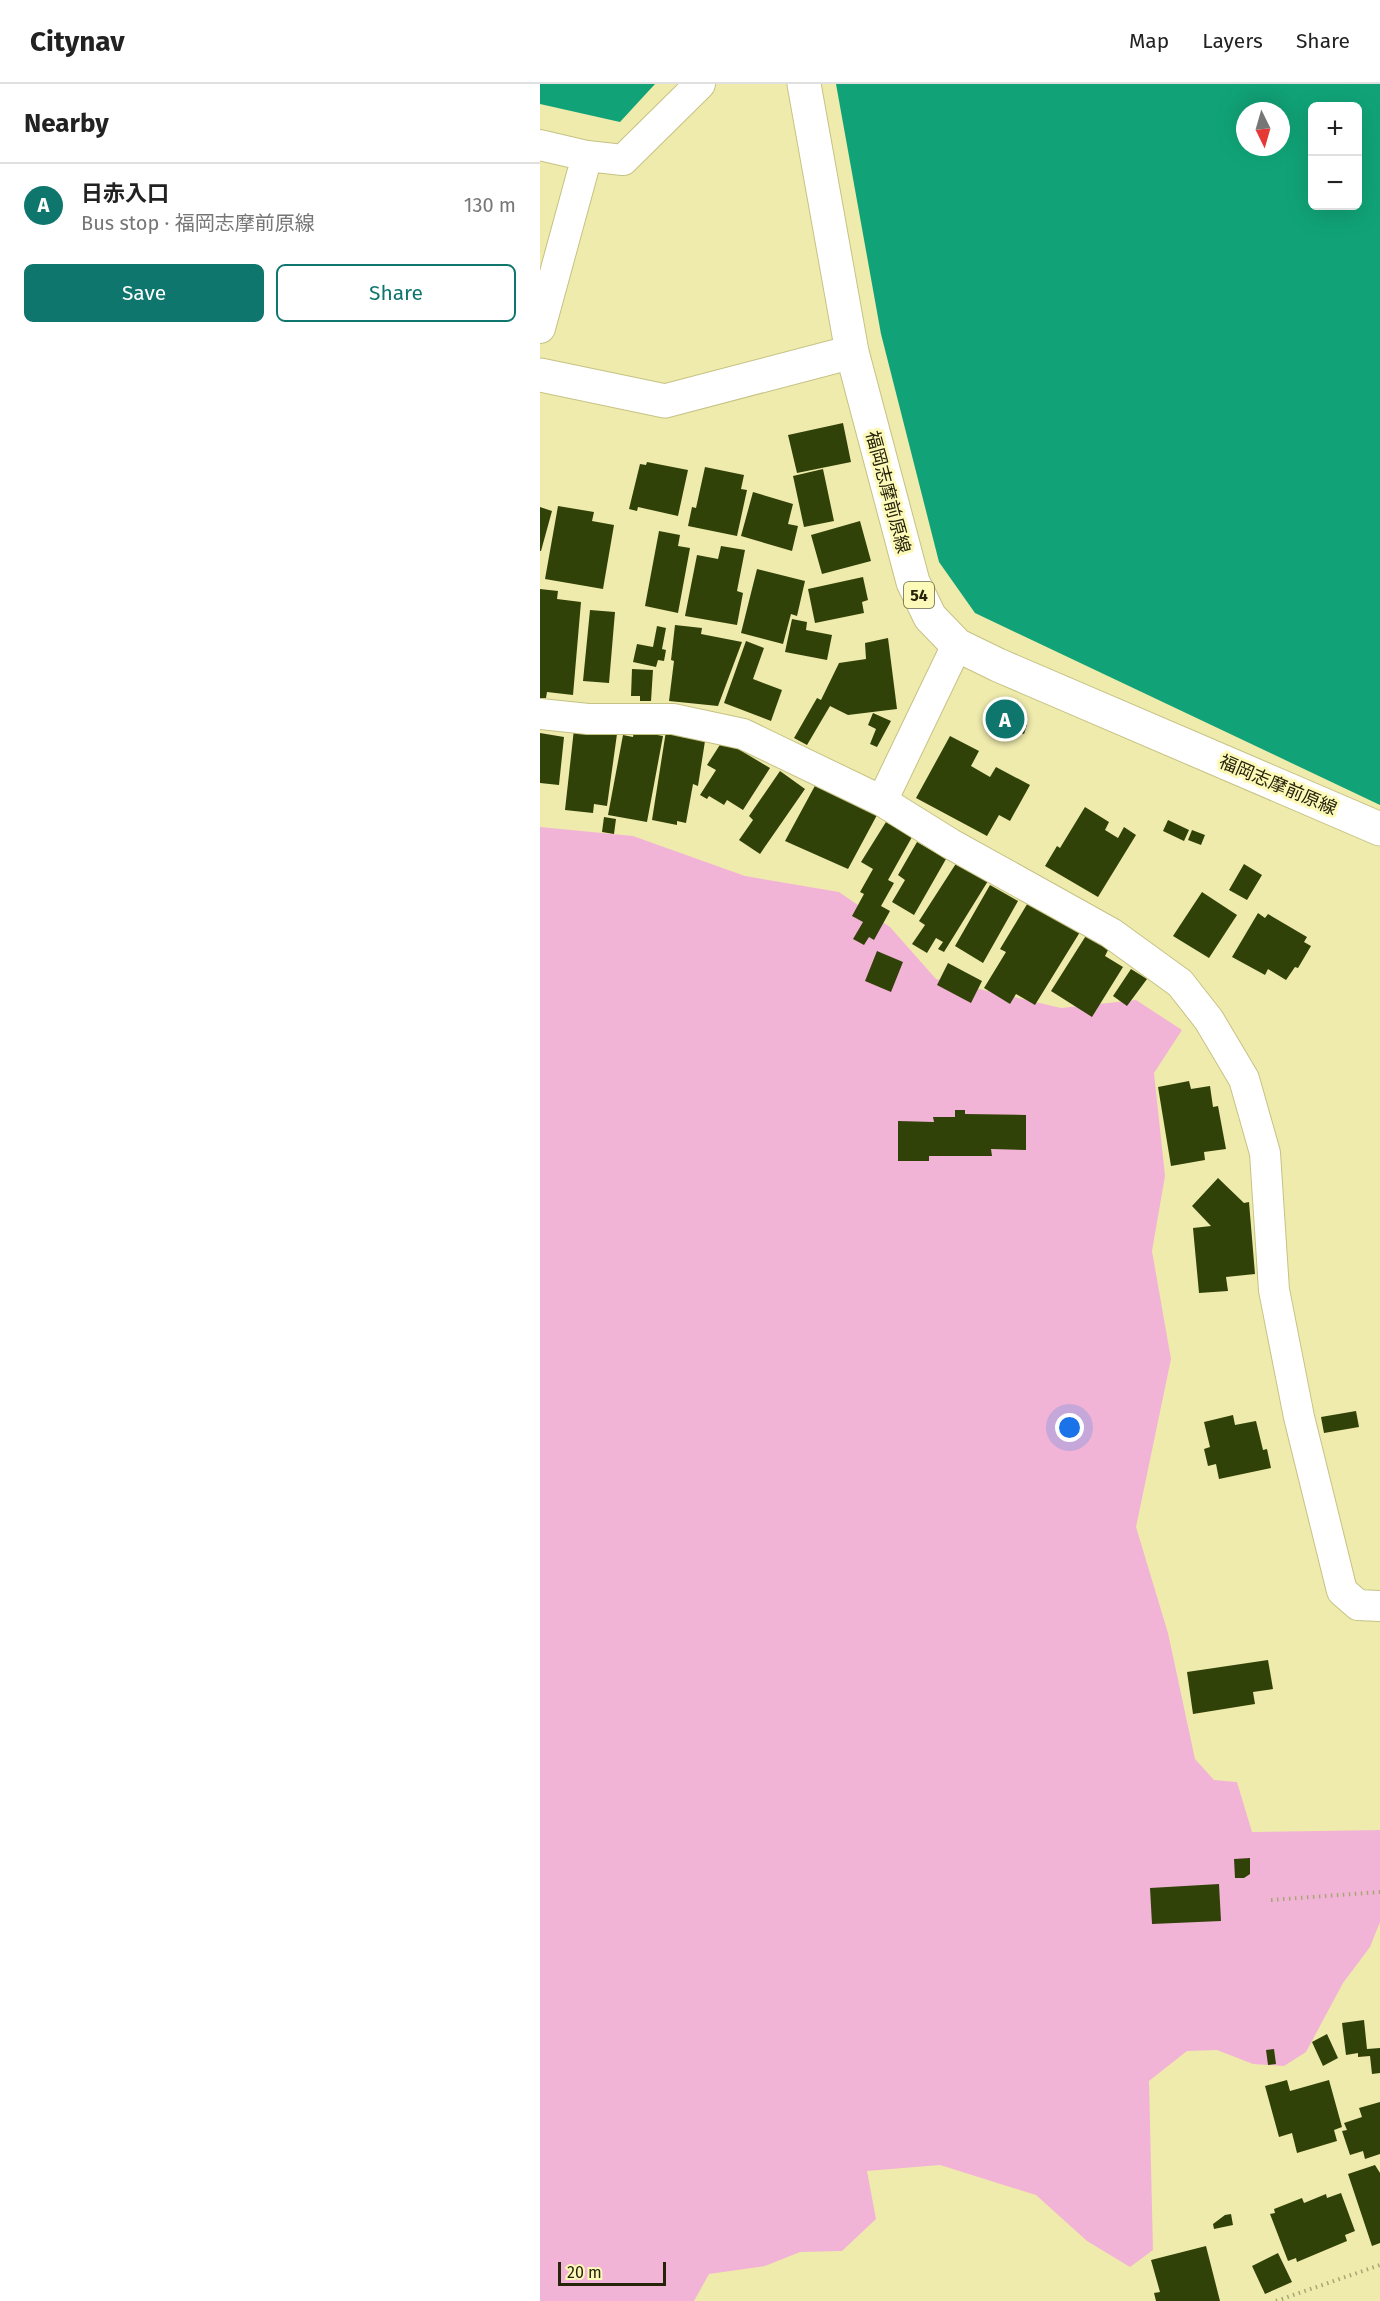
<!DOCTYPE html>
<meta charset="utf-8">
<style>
body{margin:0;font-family:"Fira Sans","Noto Sans JP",sans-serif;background:#f2f2f2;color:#222}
.controls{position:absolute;right:18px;top:18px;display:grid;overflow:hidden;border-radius:9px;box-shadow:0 6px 24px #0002}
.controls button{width:54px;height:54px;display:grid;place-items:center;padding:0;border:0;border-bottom:2px solid #e0e0e0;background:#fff;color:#222;font:30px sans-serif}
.compass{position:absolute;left:696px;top:18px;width:54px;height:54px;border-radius:50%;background:#fff;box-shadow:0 6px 24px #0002;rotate:175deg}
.scale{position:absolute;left:18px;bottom:15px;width:108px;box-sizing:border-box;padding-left:6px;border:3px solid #25230a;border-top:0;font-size:16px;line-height:21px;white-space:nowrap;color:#25230a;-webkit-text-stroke:4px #fdf9b9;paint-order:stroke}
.you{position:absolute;left:530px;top:1344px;width:21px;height:21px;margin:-15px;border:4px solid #fff;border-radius:50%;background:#1a73e8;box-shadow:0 0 0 9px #1a73e833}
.badge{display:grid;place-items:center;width:39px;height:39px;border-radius:50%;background:#0f766e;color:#fff;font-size:20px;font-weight:700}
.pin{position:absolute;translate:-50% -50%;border:3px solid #fff;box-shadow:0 2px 6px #0006}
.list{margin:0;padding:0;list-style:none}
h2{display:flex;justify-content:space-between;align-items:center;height:78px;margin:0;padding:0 24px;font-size:26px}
h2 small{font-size:20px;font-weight:400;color:#767676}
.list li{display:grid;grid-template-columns:39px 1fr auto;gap:18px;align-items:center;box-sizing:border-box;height:84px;padding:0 24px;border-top:2px solid #e0e0e0}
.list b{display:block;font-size:22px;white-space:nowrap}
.list p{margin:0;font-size:20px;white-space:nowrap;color:#767676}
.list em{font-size:20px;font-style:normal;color:#767676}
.actions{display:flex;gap:12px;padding:18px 24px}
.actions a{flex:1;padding:14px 0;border:2px solid #0f766e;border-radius:9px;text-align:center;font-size:21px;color:#0f766e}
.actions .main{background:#0f766e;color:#fff}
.map{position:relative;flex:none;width:840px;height:2217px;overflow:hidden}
header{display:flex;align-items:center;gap:36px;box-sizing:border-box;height:84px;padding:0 30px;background:#fff;border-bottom:2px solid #e0e0e0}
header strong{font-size:28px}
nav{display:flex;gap:33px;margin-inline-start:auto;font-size:21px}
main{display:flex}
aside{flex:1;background:#fff}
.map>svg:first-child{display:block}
.green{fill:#f2b4d6}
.water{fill:#11a377;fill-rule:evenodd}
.building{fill:#314209}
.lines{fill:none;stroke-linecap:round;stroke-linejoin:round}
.street-casing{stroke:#c6c284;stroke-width:32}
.secondary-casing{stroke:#c6c284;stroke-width:35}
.primary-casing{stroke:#c6c284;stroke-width:35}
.path{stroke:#a8a574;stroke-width:4;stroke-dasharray:1.5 4.5;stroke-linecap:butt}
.street{stroke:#fff;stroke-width:30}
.secondary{stroke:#fff;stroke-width:33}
.primary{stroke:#fff;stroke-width:33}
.labels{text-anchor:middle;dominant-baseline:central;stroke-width:6;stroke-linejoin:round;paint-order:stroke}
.shield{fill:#fdf9b9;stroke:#66633e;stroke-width:1.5}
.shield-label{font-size:16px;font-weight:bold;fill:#25230a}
.street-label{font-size:18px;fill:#25230a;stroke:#fdf9b9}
</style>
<header>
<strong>Citynav</strong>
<nav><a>Map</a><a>Layers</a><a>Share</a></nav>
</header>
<main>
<aside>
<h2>Nearby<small></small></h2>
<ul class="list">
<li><span class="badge">A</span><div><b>日赤入口</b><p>Bus stop · 福岡志摩前原線</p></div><em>130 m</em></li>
</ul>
<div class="actions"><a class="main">Save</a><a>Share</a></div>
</aside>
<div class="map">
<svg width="840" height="2217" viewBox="0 0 840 2217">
<rect width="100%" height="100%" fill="#efebad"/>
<path class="green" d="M0 743 93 752 205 792 299 808 350 843 396 895 521 924 596 916 642 946 614 989 625 1092 612 1167 631 1275 596 1443 628 1549 655 1675 674 1696 697 1698 712 1748 840 1746V1838L830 1863 803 1899 766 1968 744 1982 713 1980 677 1966 647 1967 609 1997 613 2166 590 2183 547 2157 496 2111 400 2081 327 2087 336 2135 302 2167 260 2168 225 2182 169 2190 154 2217H0Z"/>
<path class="water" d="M0 0H115L80 38 0 20Z
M296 0H840V721L435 529 399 478 341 250ZM772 22H818V122H772ZM705 27H741V63H705Z"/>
<path class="building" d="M303 339 311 378 257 389 248 351Z
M107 378 148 386 138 432 98 423 97 427 89 425 100 380 106 381Z
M165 383 204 391 201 405 207 406 197 452 148 442 152 423 156 424Z
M283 385 294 437 264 443 253 392Z
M213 408 253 420 248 440 258 442 252 467 201 452Z
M18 422 54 428 52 437 74 441 63 505 5 495Z
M0 423 12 427 1 467H0Z
M320 437 331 477 282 490 271 451Z
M119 447 140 451 138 462 150 464 138 529 105 522Z
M181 462 205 466 197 507 203 509 197 541 145 532 157 471 178 475Z
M217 485 265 497 257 532 251 530 243 560 201 549Z
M323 493 328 516 322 518 324 529 275 539 268 505Z
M0 505 18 507 17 515 41 518 33 611 7 608 6 614H0Z
M50 526 75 528 69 599 43 597Z
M252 535 267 538 266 546 292 551 287 576 245 568Z
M135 541 162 544 161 550 202 558 178 622 129 617 134 577 131 576Z
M117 542 126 544 122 565 126 566 124 577 118 576 116 583 93 578 97 560 113 563Z
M348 554 357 625 308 631 290 622 267 661 254 654 277 614 281 616 299 579 326 575 325 559Z
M206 557 224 564 213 595 242 606 231 637 184 619Z
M92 585 113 586 111 617H100V612H91Z
M333 629 351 637 337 663 330 660 336 645 328 641Z
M464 633 487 641 484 650 461 642Z
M34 645 77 650 67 722 54 720 53 729 25 726Z
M94 647 123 652 107 738 68 731 83 651 93 653Z
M126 647 143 649 142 653 165 657 158 702 153 700 146 739 137 737V741L112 736Z
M0 649 24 653 19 701 0 699Z
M410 652 439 667 431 682 450 693 456 683 490 701 470 737 459 731 447 752 376 714Z
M183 656 230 684 203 726 187 716 184 721 169 712 167 715 160 711 176 686 167 681Z
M240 687 265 705 220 770 199 756 213 736 209 732Z
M277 698 337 731 308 785 245 757Z
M545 723 569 738 565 746 578 754 584 743 596 751 558 813 505 782 517 762 520 764Z
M64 733 76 735 74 750 62 748Z
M628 736 649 746 644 757 623 747Z
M346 738 372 753 348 796 354 799 341 822 350 827 334 856 329 853 324 861 313 855 323 838 312 832 324 810 320 808 333 785 321 778Z
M652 746 665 751 661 761 648 756Z
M377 758 406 775 374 831 352 818 365 796 358 791Z
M417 778 448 797 404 868 398 865 403 858 396 854 387 869 372 860 385 841 379 837Z
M704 780 722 791 707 816 689 806Z
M450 801 478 817 443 879 415 862Z
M662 808 697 831 669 874 633 852Z
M489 817 540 848 495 921 476 910 470 920 444 904 466 868 460 865Z
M718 829 725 834 728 830 767 853 764 858 771 862 758 884 755 883 746 896 728 885 725 891 692 873Z
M547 850 569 864 565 872 583 883 552 933 511 907Z
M337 867 363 878 351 908 325 897Z
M408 879 442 897 431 919 397 901Z
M591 885 607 895 587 922 573 912Z
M649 997 651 1005 670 1002 673 1023 678 1022 686 1065 664 1068 665 1076 631 1082 618 1003Z
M415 1026H425V1030L486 1031V1066L451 1065 452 1072H389V1077H358V1037L394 1038 393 1033H415Z
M678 1094 704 1119 709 1118 715 1190 686 1193 688 1207 659 1209 653 1144 671 1142 652 1122Z
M816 1327 819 1343 784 1349 781 1333Z
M693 1331 695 1341 716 1337 723 1366 727 1365 731 1384 679 1395 676 1380 668 1382 664 1365 670 1363 664 1338Z
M728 1576 733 1605 713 1608 715 1620 653 1630 647 1588Z
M710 1774V1790L704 1794H695L694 1775Z
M679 1800 681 1837 612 1840 610 1804Z
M824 1936 827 1965 840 1964V1989L832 1990 830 1972 818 1973V1969L806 1971 802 1939Z
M787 1950 798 1974 783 1982 772 1958Z
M734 1965 736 1980 728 1981 726 1966Z
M747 1996 750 2007 789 1996 802 2043 794 2046 797 2057 757 2069 752 2049 739 2053 725 2002Z
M840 2018V2070L825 2075 823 2067 810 2071 802 2047 807 2046 804 2039 822 2033 819 2024Z
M835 2081 840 2089V2159L832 2162 808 2090Z
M801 2109 815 2147 805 2151 807 2157 757 2178 756 2174 748 2177 730 2130 735 2129 734 2125 762 2114 764 2119 786 2110 787 2114Z
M691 2130 693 2141 674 2145 673 2140 685 2131Z
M666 2162 680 2217H616L614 2209 620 2208 611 2176Z
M738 2169 752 2198 725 2210 712 2182Z"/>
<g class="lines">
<defs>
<path id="street" d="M0 61 47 72 83 76 160 0
M0 244 47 72
M0 630 48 635H133L203 650 342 717 411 760 571 849 640 899 669 936 704 995 725 1069 734 1206 759 1333 802 1507 818 1521 840 1522
M342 717 417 561"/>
<path id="secondary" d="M0 291 125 317 312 268"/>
<path id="primary" d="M264 0 312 268 373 498 390 533 417 561 458 581 840 745"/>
</defs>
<use href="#street" class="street-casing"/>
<use href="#secondary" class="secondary-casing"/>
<use href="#primary" class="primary-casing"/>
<path class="path" d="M731 1816 840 1808
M736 2217 840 2181"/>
<use href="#street" class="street"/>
<use href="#secondary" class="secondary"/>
<use href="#primary" class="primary"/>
</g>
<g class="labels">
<rect class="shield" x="364" y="498" width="30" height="26" rx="4.5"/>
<g class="shield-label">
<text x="379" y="511">54</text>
</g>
<g class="street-label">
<text transform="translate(348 408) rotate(75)">福岡志摩前原線</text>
<text transform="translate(738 701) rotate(23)">福岡志摩前原線</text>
</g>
</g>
</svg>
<div class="controls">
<button>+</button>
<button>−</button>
</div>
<svg class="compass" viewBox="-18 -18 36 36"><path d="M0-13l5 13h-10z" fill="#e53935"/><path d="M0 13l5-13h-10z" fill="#767676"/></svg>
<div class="scale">20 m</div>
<div class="you"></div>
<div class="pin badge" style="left:465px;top:635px">A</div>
</div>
</main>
